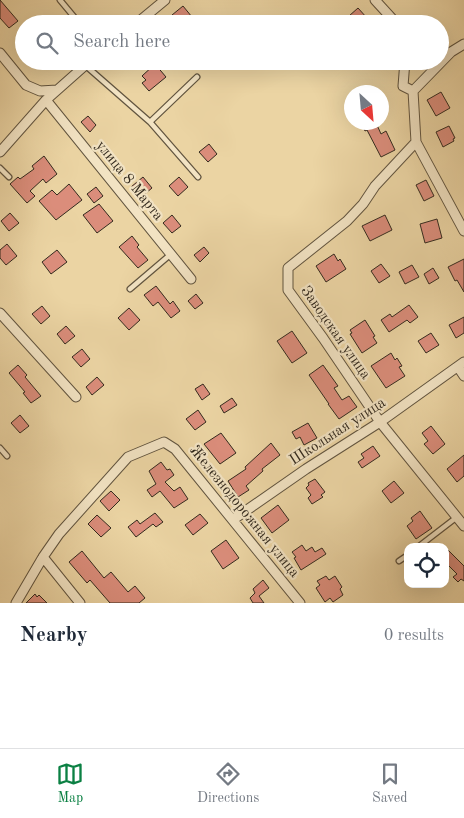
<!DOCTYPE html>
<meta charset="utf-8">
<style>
body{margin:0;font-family:"Old Standard TT",serif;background:#f6f6f7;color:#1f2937}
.controls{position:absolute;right:15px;bottom:15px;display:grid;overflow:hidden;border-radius:10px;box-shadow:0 5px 20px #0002}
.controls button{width:45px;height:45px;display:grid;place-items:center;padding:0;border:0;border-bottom:1px solid #e0e1e3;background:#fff;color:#1f2937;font:25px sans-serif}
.compass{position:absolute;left:344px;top:85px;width:45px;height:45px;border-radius:50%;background:#fff;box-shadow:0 5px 20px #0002;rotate:154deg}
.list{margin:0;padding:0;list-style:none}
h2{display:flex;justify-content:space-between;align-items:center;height:65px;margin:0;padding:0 20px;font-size:21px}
h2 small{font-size:16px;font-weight:400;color:#747a83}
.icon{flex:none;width:28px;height:28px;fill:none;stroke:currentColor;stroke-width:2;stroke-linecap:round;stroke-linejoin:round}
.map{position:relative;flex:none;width:464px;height:603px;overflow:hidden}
.search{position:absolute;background:#fff;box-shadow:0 5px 20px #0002;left:15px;right:15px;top:15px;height:55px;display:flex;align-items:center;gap:12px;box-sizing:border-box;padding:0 18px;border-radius:28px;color:#747a83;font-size:19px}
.sheet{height:145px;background:#fff}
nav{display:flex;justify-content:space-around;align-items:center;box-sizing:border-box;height:70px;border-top:1px solid #e0e1e3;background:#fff;font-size:14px;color:#747a83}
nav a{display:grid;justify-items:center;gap:2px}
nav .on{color:#0b8043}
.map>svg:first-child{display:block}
.building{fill:#db8d7b;stroke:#332a1e}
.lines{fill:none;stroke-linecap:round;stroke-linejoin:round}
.lane-casing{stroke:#61543f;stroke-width:7}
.street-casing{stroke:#61543f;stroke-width:11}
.lane{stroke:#f2e3c3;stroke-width:4.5}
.street{stroke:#f2e3c3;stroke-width:9}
.labels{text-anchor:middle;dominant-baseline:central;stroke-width:4.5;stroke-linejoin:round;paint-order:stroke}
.street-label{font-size:15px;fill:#332a1e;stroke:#f2e3c3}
</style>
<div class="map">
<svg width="464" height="603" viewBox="0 0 464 603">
<rect width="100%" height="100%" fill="#ebd4a3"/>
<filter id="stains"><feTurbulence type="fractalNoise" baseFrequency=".004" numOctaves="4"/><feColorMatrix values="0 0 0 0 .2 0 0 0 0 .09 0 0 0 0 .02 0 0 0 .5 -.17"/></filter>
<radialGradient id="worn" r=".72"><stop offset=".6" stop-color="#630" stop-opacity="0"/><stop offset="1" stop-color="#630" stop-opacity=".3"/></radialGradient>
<path class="building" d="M0 0 18 21 9 28 0 18Z
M183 6 192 17 185 24H180L172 15Z
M358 8 367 18 360 24H356L349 16Z
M155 64 166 77 149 91 142 83 146 80 142 76Z
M441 92 450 108 436 116 427 100Z
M88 116 96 125 90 132 81 122Z
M361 122H382L377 125 381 134 386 131 395 150 381 157 367 130 365 131Z
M449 126 455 138 453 139 454 141 443 147 436 132Z
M209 144 217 154 208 162 199 152Z
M44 156 57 174 46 183 43 179 30 191 35 196 27 203 10 184 18 177 20 179 34 169 32 166Z
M143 177 152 188 140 198 131 187Z
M179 177 188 187 178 196 169 186Z
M426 180 434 196 424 201 416 185Z
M69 184 82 200 56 220 39 201 52 190 57 195Z
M96 187 103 196 94 203 87 194Z
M99 204 113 221 97 233 83 215Z
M10 213 19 223 9 231 1 221Z
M172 215 181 226 172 233 163 223Z
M385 215 392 230 370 241 362 226Z
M437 219 442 238 425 243 420 224Z
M132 236 139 245 137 247 148 260 138 268 119 247Z
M7 244 17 256 6 265 0 258V250Z
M204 247 209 253 200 262 194 255Z
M57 250 67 262 51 274 42 262Z
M334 254 338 261 340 259 346 269 326 282 316 266Z
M464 259V292L457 280 455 281 448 267Z
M381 264 390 276 379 283 371 271Z
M412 265 419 277 405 284 399 272Z
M433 268 439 278 429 284 424 274Z
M156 286 170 304 173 301 180 311 171 318 158 302 153 306 144 295Z
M196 294 203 303 195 309 188 301Z
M409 305 418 317 410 323 407 320 389 332 381 320 390 314 392 317Z
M42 306 50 316 41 324 32 314Z
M129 308 140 320 129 330 118 318Z
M464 317V333L456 338 449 325Z
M365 320 375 336 373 337 377 343 362 353 350 334 352 333 350 330Z
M66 326 75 336 65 344 57 334Z
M292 331 307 353 292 363 277 341Z
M431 333 439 345 426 353 418 341Z
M82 349 90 359 81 367 72 357Z
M391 353 395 360 397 358 402 366 399 367 405 376 386 388 371 366Z
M18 365 27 375 25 377 41 396 31 403 23 393 25 392 9 373Z
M323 365 338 386 334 388 342 400 349 396 357 407 339 419 328 404H329L309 375Z
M97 377 104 385 92 395 86 387Z
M203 384 210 394 202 400 195 389Z
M232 398 237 405 224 413 220 406Z
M198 410 206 422 195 430 186 419Z
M20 415 29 426 20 433 11 423Z
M308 423 317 438 304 445 300 437 296 439 292 432Z
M431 426 445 444 433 454 424 444 428 441 422 433Z
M221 433 236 453 220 464 204 444Z
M271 443 280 455 262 469 263 471 246 486 249 490 238 497 228 481 246 469 245 467Z
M373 446 380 456 362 468 358 462 364 458 361 454Z
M464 455V476L457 482 447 469Z
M161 462 167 470 170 469 174 475 165 482 174 491 180 487 188 499 174 508 160 491 152 497 147 490 156 484 149 471Z
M315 479 325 492 321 495 323 497 312 504 308 498 311 495 306 488 309 485 308 483Z
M394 481 404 493 391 503 382 491Z
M111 491 120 500 109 511 100 501Z
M278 505 289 520 272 533 261 518Z
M420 511 432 528 416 539 407 526 413 521 411 518Z
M155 513 163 522 156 527 153 524 136 537 128 527 137 520 140 524Z
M200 514 208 523 193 535 185 525Z
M97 515 111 528 101 537 88 524Z
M226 540 239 558 223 569 211 551Z
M302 545 306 551 312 547 315 552 322 548 326 554 301 570 294 558 296 557 292 552Z
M445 547 464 566V581L461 579 458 582 453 577 457 574 445 562Z
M82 551 104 578 111 572 128 592 135 586 145 598 139 603H110L90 580 87 583 69 562Z
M326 576 329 580 335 576 342 587 340 589 343 595 333 602 330 598 325 602 316 588 320 585 317 581Z
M263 580 269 588 259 596 264 603H253L250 598 255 593 253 589Z
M35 594 37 597 39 595 47 603H26Z"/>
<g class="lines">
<defs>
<path id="lane" d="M60 0 80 24
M86 66 150 122 198 177
M150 122 197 77
M0 168 9 177
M130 289 171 254
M0 448 7 456
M418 547 457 517
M399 561 408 555"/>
<path id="street" d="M375 0 397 24
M136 24 165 0
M0 53 26 85 40 91 57 90
M405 61 403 86 413 91 416 142 375 186 363 204 347 221 288 268V290L323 338 380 422 464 526
M413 91 451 52 464 44
M46 100 191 279
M416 142 464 231
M0 152 46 100 90 61
M0 313 76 397
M458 367 464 376
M234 519 306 469 380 422 464 362
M43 557 80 603
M16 603 43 557 59 534 128 457 164 442 175 449 300 603"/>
</defs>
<use href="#lane" class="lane-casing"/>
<use href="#street" class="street-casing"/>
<use href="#lane" class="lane"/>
<use href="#street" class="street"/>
</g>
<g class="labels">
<g class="street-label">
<text transform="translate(129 181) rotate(51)">улица 8 Марта</text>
<text transform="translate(335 333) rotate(55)">Заводская улица</text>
<text transform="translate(338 432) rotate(-33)">Школьная улица</text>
<text transform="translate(244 512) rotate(51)">Железнодорожная улица</text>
</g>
</g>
<rect width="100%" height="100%" filter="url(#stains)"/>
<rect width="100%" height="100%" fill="url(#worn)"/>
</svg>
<div class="controls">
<button><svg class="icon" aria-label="locate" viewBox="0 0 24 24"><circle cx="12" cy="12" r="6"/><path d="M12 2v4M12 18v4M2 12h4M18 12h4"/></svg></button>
</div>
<svg class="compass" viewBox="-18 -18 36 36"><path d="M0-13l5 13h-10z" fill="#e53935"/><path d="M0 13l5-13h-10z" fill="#747a83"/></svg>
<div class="search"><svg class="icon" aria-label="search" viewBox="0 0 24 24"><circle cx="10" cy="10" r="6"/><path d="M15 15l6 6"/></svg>Search here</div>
</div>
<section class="sheet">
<h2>Nearby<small>0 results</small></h2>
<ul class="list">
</ul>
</section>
<nav>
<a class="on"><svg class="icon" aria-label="map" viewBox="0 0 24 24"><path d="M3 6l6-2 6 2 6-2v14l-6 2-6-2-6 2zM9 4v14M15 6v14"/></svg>Map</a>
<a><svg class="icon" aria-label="directions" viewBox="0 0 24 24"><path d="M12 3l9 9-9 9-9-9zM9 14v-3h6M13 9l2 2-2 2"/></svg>Directions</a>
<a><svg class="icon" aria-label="saved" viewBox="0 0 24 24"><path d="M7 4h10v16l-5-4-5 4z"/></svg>Saved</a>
</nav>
